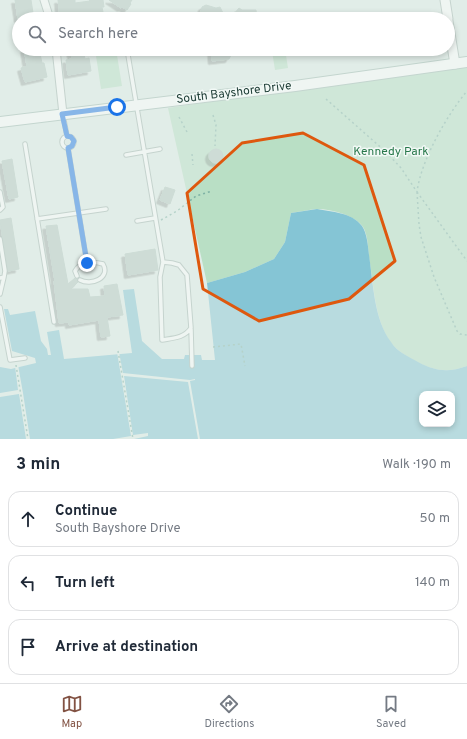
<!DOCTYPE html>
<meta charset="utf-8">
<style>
body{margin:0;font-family:Overpass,sans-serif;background:#f2f2f3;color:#1f2937}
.controls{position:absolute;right:12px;bottom:12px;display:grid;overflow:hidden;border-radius:8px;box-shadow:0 2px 6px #0003}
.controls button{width:36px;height:36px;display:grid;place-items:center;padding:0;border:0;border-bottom:1px solid #e0e1e3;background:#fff;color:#1f2937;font:20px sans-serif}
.stop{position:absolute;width:12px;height:12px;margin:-9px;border:3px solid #1a73e8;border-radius:50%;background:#fff}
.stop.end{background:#1a73e8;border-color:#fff;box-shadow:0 1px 4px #0008}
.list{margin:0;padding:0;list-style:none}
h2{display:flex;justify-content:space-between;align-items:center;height:52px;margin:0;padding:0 16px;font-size:17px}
h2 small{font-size:13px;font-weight:400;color:#747a83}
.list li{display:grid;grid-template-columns:26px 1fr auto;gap:12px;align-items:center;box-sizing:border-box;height:56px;margin:0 8px 8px;padding:0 8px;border:1px solid #e0e1e3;border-radius:12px}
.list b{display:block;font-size:15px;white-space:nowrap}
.list p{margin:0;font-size:13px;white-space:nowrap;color:#747a83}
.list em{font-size:13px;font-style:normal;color:#747a83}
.icon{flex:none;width:22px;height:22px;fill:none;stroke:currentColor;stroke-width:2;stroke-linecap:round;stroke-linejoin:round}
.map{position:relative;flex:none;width:467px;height:439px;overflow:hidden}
.search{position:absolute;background:#fff;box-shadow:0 2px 6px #0003;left:12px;right:12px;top:12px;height:44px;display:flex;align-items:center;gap:10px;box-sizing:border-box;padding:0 14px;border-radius:22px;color:#747a83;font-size:15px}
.sheet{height:244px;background:#fff}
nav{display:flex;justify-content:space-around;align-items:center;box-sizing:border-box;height:56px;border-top:1px solid #e0e1e3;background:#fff;font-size:11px;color:#747a83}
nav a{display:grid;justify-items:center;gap:2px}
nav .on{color:#825243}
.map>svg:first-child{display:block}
.green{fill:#b9dfc5}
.water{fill:#85c5d5;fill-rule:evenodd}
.pier{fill:#e1ede8}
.building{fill:#b6c8c1;stroke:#b3c7c0;filter:url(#shadow)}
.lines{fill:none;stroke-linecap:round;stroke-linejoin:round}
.service-casing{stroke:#a3b5b0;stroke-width:5.5}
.minor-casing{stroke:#a3b5b0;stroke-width:9}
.tertiary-casing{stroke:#a3b5b0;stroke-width:11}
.secondary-casing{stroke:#9fb9b1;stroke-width:12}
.path{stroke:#7fb2a5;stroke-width:1.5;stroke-dasharray:2 3;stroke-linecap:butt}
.service{stroke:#fff;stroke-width:3.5}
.minor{stroke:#fff;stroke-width:7}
.tertiary{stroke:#fff;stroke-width:9}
.secondary{stroke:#fff;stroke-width:10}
.route{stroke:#1a73e8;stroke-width:5}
.marked{fill:none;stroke:#de580e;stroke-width:3;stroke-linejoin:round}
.labels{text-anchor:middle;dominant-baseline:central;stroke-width:3;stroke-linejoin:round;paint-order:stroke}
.street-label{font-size:12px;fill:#203f38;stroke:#f2f9f6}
.park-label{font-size:12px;fill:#28784b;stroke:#f2f9f6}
</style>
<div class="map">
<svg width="467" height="439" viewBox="0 0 467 439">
<defs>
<filter id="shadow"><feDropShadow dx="-3.5" dy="3.5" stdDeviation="0" flood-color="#0004"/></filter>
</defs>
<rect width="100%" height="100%" fill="#e1ede8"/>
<path class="green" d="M95 49H116L122 86 101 89Z
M285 49 288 68 275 70 272 51Z
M467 64V366C448 373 435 371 417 362 408 357 396 350 390 342 374 317 374 285 369 257 368 247 368 235 363 227 356 215 328 208 315 209 307 210 299 212 291 213L285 242 274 259 245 272 207 283 168 108Z"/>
<path class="water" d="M317 209C332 212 351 212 362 226 367 233 368 246 369 255 373 282 374 320 391 342 396 351 409 357 418 362 435 371 448 373 467 366V439H0V367L11 369 36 363 35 358 12 351 4 309H8L10 315 35 311 41 341 47 349 48 355H51L47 332 59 330 64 359 132 353 123 290 134 289 142 341 162 359H184L185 355H201L202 360H215L207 283 245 272 274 259 285 242 291 213ZM422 394H452V424H422Z"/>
<path class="pier" d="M117 352H119L123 373 190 380 195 379V380L190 381 200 439H198L188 382 124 376 133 435 148 433V436L134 439H113L131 436Z
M18 365 23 393 30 439H26L19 394 0 397V393L18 390 15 366Z"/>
<path class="building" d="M15 0H31L34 19H18Z
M58 0H75V3L90 1 89 0H103L104 7H102L103 12 60 18Z
M109 0H132L130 3 131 4 127 10 122 7 121 8Z
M206 5 216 8 220 7 224 15 220 19 200 18 202 7Z
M239 8 242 10H256L257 19H237L233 15Z
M24 49H39L42 63H44L47 77 25 82 21 68 27 66Z
M70 49H83L85 59 89 58 91 71 68 75 66 60 72 59Z
M211 49H234L229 59 212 61Z
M209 156a7 7 0 1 1 14 0a7 7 0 1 1-14 0Z
M12 159 18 197 9 199 2 161Z
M165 187 175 190 170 204 160 200Z
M11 218 19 269 8 271 0 220Z
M57 225 68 284 75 278 77 279 78 282 71 289H88L90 297 105 296 104 286 117 284 123 315 107 317 110 336 101 337 99 320 69 325V322L59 323 54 281H55L46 226Z
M155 249 158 270 128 275 125 254Z"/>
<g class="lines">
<defs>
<path id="service" d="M127 49 163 262 160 277 162 340C174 338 184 338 191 328L187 275 179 265 172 263 163 262
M63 115 67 136
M62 142a6 6 0 1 1 12 0a6 6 0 1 1-12 0Z
M25 144 54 322
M68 148 87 263
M126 155 160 149
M0 192 3 207 0 210
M37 219 106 209
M137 221 155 218
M0 239 5 271 4 277 0 278
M77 276 75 271C80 262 93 261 103 264 111 278 91 286 80 280
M0 294 4 277
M0 307 10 360 25 358
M191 329 192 366"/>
<path id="minor" d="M44 0 50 19
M56 49 63 114"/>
<path id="tertiary" d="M445 0 448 19
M448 21 455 64"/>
<path id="secondary" d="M0 122 295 86 467 62"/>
</defs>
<use href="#service" class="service-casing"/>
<use href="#minor" class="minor-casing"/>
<use href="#tertiary" class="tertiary-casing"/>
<use href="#secondary" class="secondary-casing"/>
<path class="path" d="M326 99 386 152 401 168 417 192C421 160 447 115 467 91
M213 115 216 125 215 146
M179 117 187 132
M192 154 193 165
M417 192 419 224 421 237 434 277 457 331 460 334 467 335
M417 192 467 261
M161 220 177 211 196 196 212 191
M213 347 241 344 245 366
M118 351 133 439
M16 365 28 439"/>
<use href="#service" class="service"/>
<use href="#minor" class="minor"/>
<use href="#tertiary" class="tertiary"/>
<use href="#secondary" class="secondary"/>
</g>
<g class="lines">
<path class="route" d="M87 263 68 148 72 146 74 141 71 137 67 136 62 114 117 107"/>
</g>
<path d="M0 0H467V439H0ZM303 133 364 165 395 261 349 299 259 321 203 289 187 193 242 143Z" fill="#e1ede8" fill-opacity=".55" fill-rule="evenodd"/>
<path class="marked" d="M303 133 364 165 395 261 349 299 259 321 203 289 187 193 242 143Z"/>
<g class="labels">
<g class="street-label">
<text transform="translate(234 93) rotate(-7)">South Bayshore Drive</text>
</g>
<g class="park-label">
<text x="391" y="152">Kennedy Park</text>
</g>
</g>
</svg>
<div class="controls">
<button><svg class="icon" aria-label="layers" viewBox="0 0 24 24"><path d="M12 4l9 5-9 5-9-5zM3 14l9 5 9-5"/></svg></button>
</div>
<div class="stop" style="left:117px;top:107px"></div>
<div class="stop end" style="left:87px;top:263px"></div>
<div class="search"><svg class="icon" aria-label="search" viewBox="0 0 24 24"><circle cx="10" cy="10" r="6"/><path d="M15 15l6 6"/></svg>Search here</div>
</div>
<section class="sheet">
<h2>3 min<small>Walk · 190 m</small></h2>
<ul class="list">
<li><svg class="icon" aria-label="ahead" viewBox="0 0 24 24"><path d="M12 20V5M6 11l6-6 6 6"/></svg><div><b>Continue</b><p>South Bayshore Drive</p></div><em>50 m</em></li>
<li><svg class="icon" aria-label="left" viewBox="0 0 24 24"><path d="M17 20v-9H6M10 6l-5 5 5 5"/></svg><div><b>Turn left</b></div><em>140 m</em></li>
<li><svg class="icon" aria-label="arrive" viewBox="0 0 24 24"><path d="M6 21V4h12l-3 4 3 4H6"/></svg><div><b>Arrive at destination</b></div></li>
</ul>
</section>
<nav>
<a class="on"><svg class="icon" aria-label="map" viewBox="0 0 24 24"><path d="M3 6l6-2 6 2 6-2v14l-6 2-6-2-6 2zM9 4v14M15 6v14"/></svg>Map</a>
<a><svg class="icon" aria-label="directions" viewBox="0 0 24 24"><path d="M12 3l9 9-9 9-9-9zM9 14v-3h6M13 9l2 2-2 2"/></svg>Directions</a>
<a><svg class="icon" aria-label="saved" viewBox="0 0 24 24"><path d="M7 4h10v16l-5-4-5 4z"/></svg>Saved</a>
</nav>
